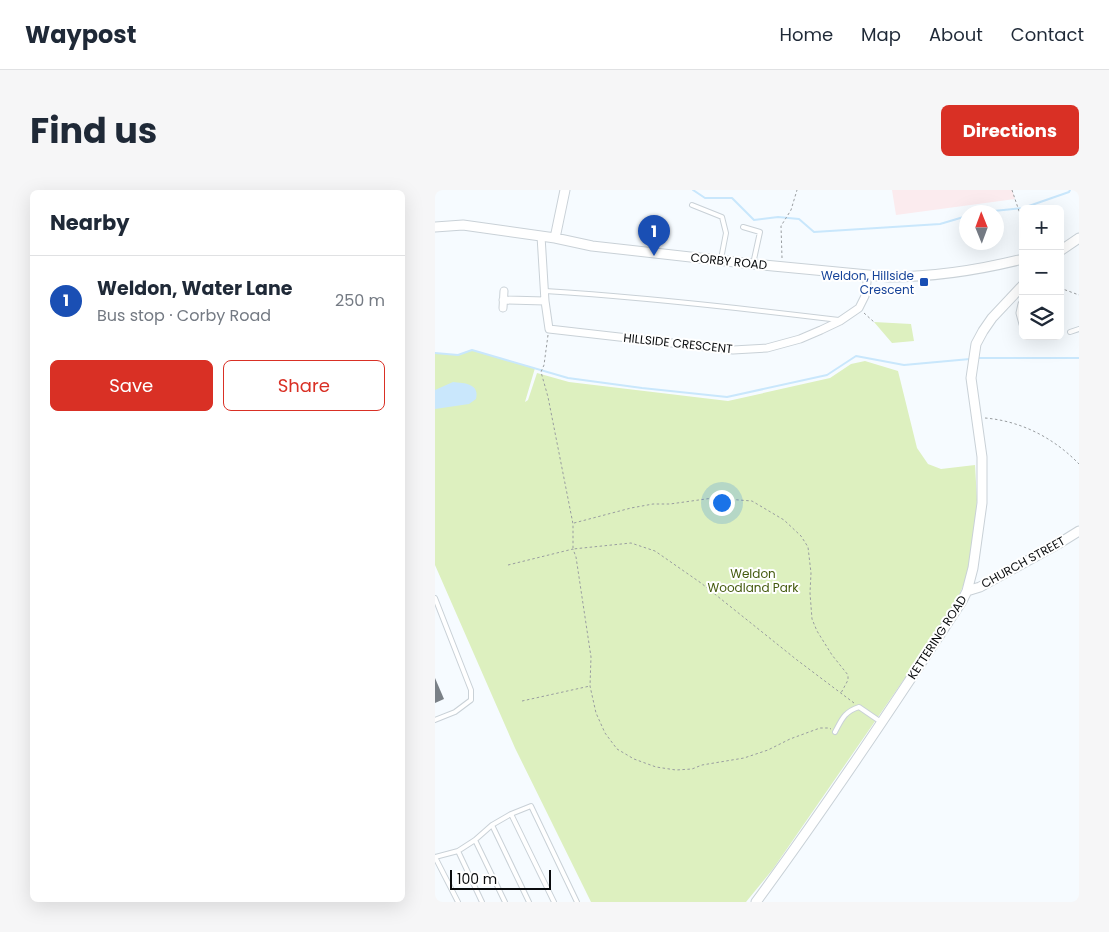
<!DOCTYPE html>
<meta charset="utf-8">
<style>
body{margin:0;font-family:Poppins,sans-serif;background:#f6f6f7;color:#1f2937}
.controls{position:absolute;right:15px;top:15px;display:grid;overflow:hidden;border-radius:8px;box-shadow:0 5px 20px #0002}
.controls button{width:45px;height:45px;display:grid;place-items:center;padding:0;border:0;border-bottom:1px solid #e0e1e3;background:#fff;color:#1f2937;font:25px sans-serif}
.compass{position:absolute;left:524px;top:15px;width:45px;height:45px;border-radius:50%;background:#fff;box-shadow:0 5px 20px #0002;rotate:359deg}
.scale{position:absolute;left:15px;bottom:12px;width:101px;box-sizing:border-box;padding-left:5px;border:2px solid #0a0c0e;border-top:0;font-size:14px;line-height:18px;white-space:nowrap;color:#0a0c0e;-webkit-text-stroke:4px #fff;paint-order:stroke}
.you{position:absolute;left:286px;top:312px;width:18px;height:18px;margin:-12px;border:4px solid #fff;border-radius:50%;background:#1a73e8;box-shadow:0 0 0 8px #1a73e833}
.badge{display:grid;place-items:center;width:32px;height:32px;border-radius:50%;background:#d93025;color:#fff;font-size:16px;font-weight:700}
.pin{position:absolute;translate:-50% -41px;filter:drop-shadow(0 1px 2px #0008)}
.pin::after{content:'';position:absolute;top:26px;width:18px;height:15px;background:inherit;clip-path:polygon(0 0,100% 0,50% 100%)}
.list{margin:0;padding:0;list-style:none}
h2{display:flex;justify-content:space-between;align-items:center;height:65px;margin:0;padding:0 20px;font-size:21px}
h2 small{font-size:16px;font-weight:400;color:#747a83}
.list li{display:grid;grid-template-columns:32px 1fr auto;gap:15px;align-items:center;box-sizing:border-box;height:90px;padding:0 20px;border-top:1px solid #e0e1e3}
.list b{display:block;font-size:19px;white-space:nowrap}
.list p{margin:0;font-size:16px;white-space:nowrap;color:#747a83}
.list em{font-size:16px;font-style:normal;color:#747a83}
.actions{display:flex;gap:10px;padding:15px 20px}
.actions a{flex:1;padding:11px 0;border:1px solid #d93025;border-radius:8px;text-align:center;font-size:18px;color:#d93025}
.actions .main{background:#d93025;color:#fff}
.icon{flex:none;width:28px;height:28px;fill:none;stroke:currentColor;stroke-width:2;stroke-linecap:round;stroke-linejoin:round}
.map{position:relative;flex:none;width:644px;height:712px;overflow:hidden;border-radius:8px}
header{display:flex;align-items:center;gap:30px;box-sizing:border-box;height:70px;padding:0 25px;background:#fff;border-bottom:1px solid #e0e1e3}
header strong{font-size:24px}
nav{display:flex;gap:28px;margin-inline-start:auto;font-size:18px}
.intro{display:flex;align-items:center;justify-content:space-between;box-sizing:border-box;height:120px;padding:0 30px}
h1{margin:0;font-size:35px}
.button{padding:12px 22px;border-radius:8px;background:#d93025;color:#fff;font-size:18px;font-weight:700}
main{display:flex;gap:30px;padding:0 30px}
aside{flex:1;background:#fff;border-radius:8px;box-shadow:0 5px 20px #0002}
.map>svg:first-child{display:block}
.education{fill:#fbebee}
.green{fill:#ddf0bf}
.water{fill:#c9e7fc}
.lines{fill:none;stroke-linecap:round;stroke-linejoin:round}
.stream{stroke:#c9e7fc;stroke-width:2}
.building{fill:#7a8086}
.service-casing{stroke:#c9d1d7;stroke-width:6}
.minor-casing{stroke:#c9d1d7;stroke-width:9}
.tertiary-casing{stroke:#c9d1d7;stroke-width:11}
.path{stroke:#999da0;stroke-width:1;stroke-dasharray:2.5 2.5;stroke-linecap:butt}
.service{stroke:#fff;stroke-width:4}
.minor{stroke:#fff;stroke-width:7}
.tertiary{stroke:#fff;stroke-width:9}
.transit-dot{fill:#1a4fb4;stroke:#fff;stroke-width:2}
.labels{text-anchor:middle;dominant-baseline:central;stroke-width:4;stroke-linejoin:round;paint-order:stroke}
.street-label{font-size:12px;fill:#0a0c0e;stroke:#fff}
.transit-label{font-size:12px;fill:#164399;stroke:#fff;text-anchor:end}
.park-label{font-size:12px;fill:#445a0e;stroke:#fff}
</style>
<header>
<strong>Waypost</strong>
<nav><a>Home</a><a>Map</a><a>About</a><a>Contact</a></nav>
</header>
<div class="intro"><h1>Find us</h1><a class="button">Directions</a></div>
<main>
<aside>
<h2>Nearby<small></small></h2>
<ul class="list">
<li><span class="badge" style="background:#1a4fb4">1</span><div><b>Weldon, Water Lane</b><p>Bus stop · Corby Road</p></div><em>250 m</em></li>
</ul>
<div class="actions"><a class="main">Save</a><a>Share</a></div>
</aside>
<div class="map">
<svg width="644" height="712" viewBox="0 0 644 712">
<rect width="100%" height="100%" fill="#f6fbff"/>
<path class="education" d="M457 0H577L580 9 461 25Z"/>
<path class="green" d="M439 132 476 134 479 151 457 153Z
M37 160 100 178 90 212 93 210 102 183 134 192 293 211 395 188 416 174 430 171 463 181 482 258 493 274 506 279 540 275 542 310 539 345 531 389 522 410 503 440 338 679 311 712H156L80 558 0 375V163L23 165Z"/>
<path class="water" d="M18 192C30 193 45 194 41 209L34 214 0 219V200Z"/>
<g class="lines">
<path class="stream" d="M258 0 270 8H297L319 30 343 27 364 29 379 42 505 34 532 26
M549 22 588 18 634 2 635 0
M0 163 23 165 37 160 133 188 207 198 292 207 392 185 421 166 469 175 535 169
M542 168H644"/>
</g>
<path class="building" d="M0 488 9 509 0 513Z"/>
<g class="lines">
<defs>
<path id="service" d="M257 15 287 27 291 43 286 69
M308 37 325 42 318 74
M110 101C208 107 306 118 404 130
M635 142 644 139
M0 408 36 500V510L20 522 0 530
M400 542C407 529 409 522 424 517L446 532
M76 624 119 712
M57 635 94 712
M40 650 70 712
M23 661 47 712
M0 667 23 661 40 650 57 635 76 624 96 616 142 712
M0 667 23 712"/>
<path id="minor" d="M106 46 110 111 114 139 298 160 332 158 365 149 386 140 405 131 424 118 430 106 433 85
M68 110 110 111
M587 114 585 123 588 134
M68 118 69 101"/>
<path id="tertiary" d="M0 37 28 35 120 48 157 56 318 74 454 87C499 87 544 80 588 69
M120 48 130 0
M625 61 644 48
M532 401 545 397 623 354 644 341
M321 712C393 614 460 513 527 411L532 401 538 378 547 313V267L536 188 541 154 548 141 557 128 588 95"/>
</defs>
<use href="#service" class="service-casing"/>
<use href="#minor" class="minor-casing"/>
<use href="#tertiary" class="tertiary-casing"/>
<path class="path" d="M577 0 588 33
M588 61 585 52 588 51
M347 68 346 36 356 20 362 0
M625 98 644 105
M429 123 439 132
M113 145 109 175 106 182 113 207 138 334V359L196 353 220 361 266 393 362 470 419 513
M550 228C586 231 619 248 644 274
M139 333 196 318 218 314H235L278 308 317 311 349 330 366 346 373 357 376 383 375 403 377 429 382 441 397 465 413 485V490L406 503
M73 375 138 359 141 367 156 467 155 496 161 523 170 543 182 559 199 569 221 577 241 580 257 579 267 575 309 568 333 560 355 549 385 538H394L396 539
M87 511 155 496"/>
<use href="#service" class="service"/>
<use href="#minor" class="minor"/>
<use href="#tertiary" class="tertiary"/>
</g>
<rect class="transit-dot" x="484" y="87" width="10" height="10" rx="2.5"/>
<g class="labels">
<g class="street-label">
<text transform="translate(294 71) rotate(6)">CORBY ROAD</text>
<text transform="translate(243 153) rotate(6)">HILLSIDE CRESCENT</text>
<text transform="translate(588 372) rotate(-29)">CHURCH STREET</text>
<text transform="translate(502 447) rotate(-57)">KETTERING ROAD</text>
</g>
<g class="transit-label">
<text x="479" y="85">Weldon, Hillside<tspan x="479" dy="14">Crescent</tspan></text>
</g>
<g class="park-label">
<text x="318" y="383">Weldon<tspan x="318" dy="14">Woodland Park</tspan></text>
</g>
</g>
</svg>
<div class="controls">
<button>+</button>
<button>−</button>
<button><svg class="icon" aria-label="layers" viewBox="0 0 24 24"><path d="M12 4l9 5-9 5-9-5zM3 14l9 5 9-5"/></svg></button>
</div>
<svg class="compass" viewBox="-18 -18 36 36"><path d="M0-13l5 13h-10z" fill="#e53935"/><path d="M0 13l5-13h-10z" fill="#747a83"/></svg>
<div class="scale">100 m</div>
<div class="you"></div>
<div class="pin badge" style="left:219px;top:66px;background:#1a4fb4">1</div>
</div>
</main>
